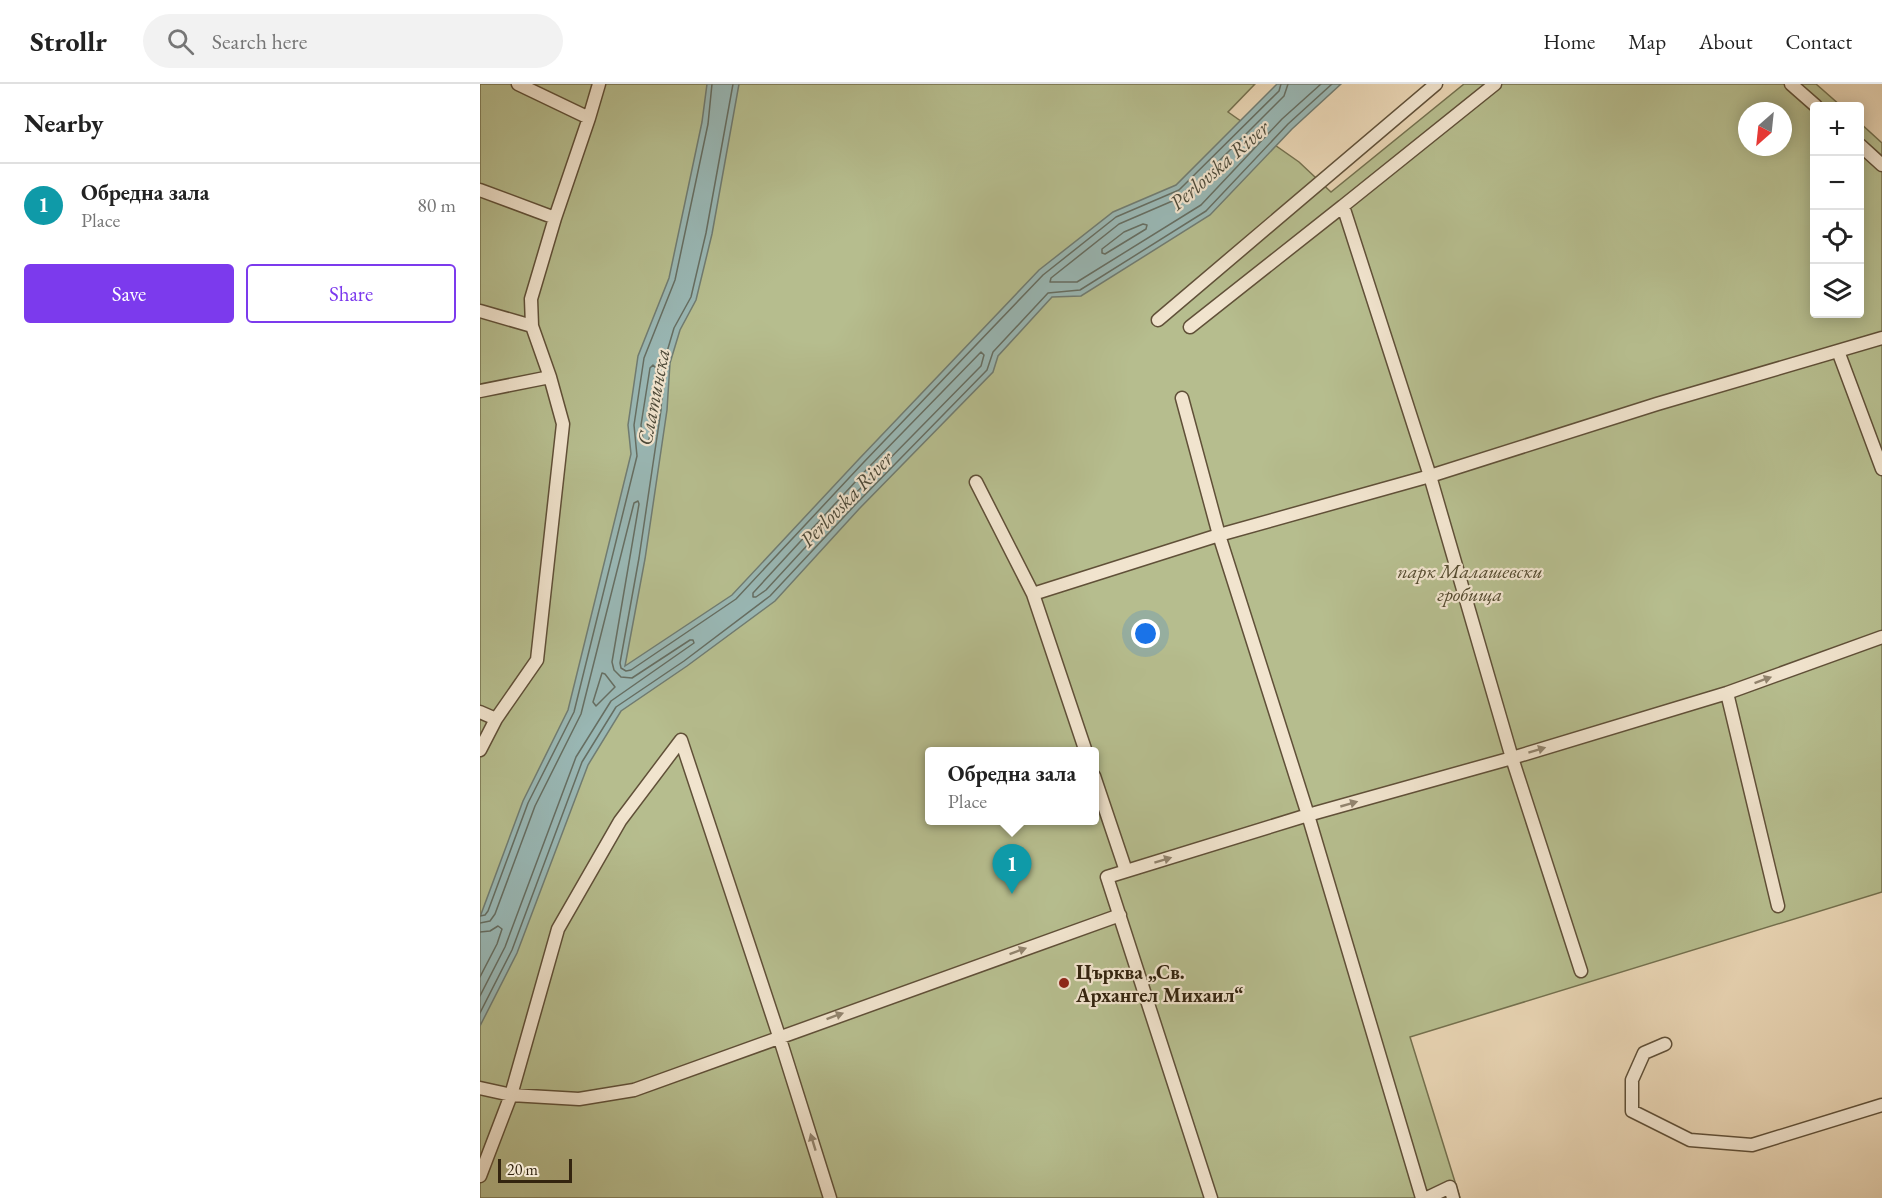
<!DOCTYPE html>
<meta charset="utf-8">
<style>
body{margin:0;font-family:"EB Garamond",serif;background:#f2f2f2;color:#222}
.controls{position:absolute;right:18px;top:18px;display:grid;overflow:hidden;border-radius:6px;box-shadow:0 3px 15px #0003}
.controls button{width:54px;height:54px;display:grid;place-items:center;padding:0;border:0;border-bottom:2px solid #e0e0e0;background:#fff;color:#222;font:30px sans-serif}
.compass{position:absolute;left:1258px;top:18px;width:54px;height:54px;border-radius:50%;background:#fff;box-shadow:0 3px 15px #0003;rotate:207deg}
.scale{position:absolute;left:18px;bottom:15px;width:74px;box-sizing:border-box;padding-left:6px;border:3px solid #33240f;border-top:0;font-size:16px;line-height:21px;white-space:nowrap;color:#33240f;-webkit-text-stroke:4px #f1e4ce;paint-order:stroke}
.you{position:absolute;left:666px;top:550px;width:21px;height:21px;margin:-15px;border:4px solid #fff;border-radius:50%;background:#1a73e8;box-shadow:0 0 0 9px #1a73e833}
.badge{display:grid;place-items:center;width:39px;height:39px;border-radius:50%;background:#7c3aed;color:#fff;font-size:20px;font-weight:700}
.pin{position:absolute;translate:-50% -50px;filter:drop-shadow(0 2px 3px #0008)}
.pin::after{content:'';position:absolute;top:32px;width:21px;height:18px;background:inherit;clip-path:polygon(0 0,100% 0,50% 100%)}
.popup{position:absolute;left:445px;top:663px;width:174px;height:78px;box-sizing:border-box;display:grid;place-content:center;border-radius:6px;background:#fff;filter:drop-shadow(0 2px 4px #0005);font-size:20px;white-space:nowrap;color:#767676}
.popup b{font-size:22px;color:#222}
.popup::after{content:'';position:absolute;left:50%;top:100%;margin-left:-12px;border:12px solid transparent;border-top-color:#fff}
.list{margin:0;padding:0;list-style:none}
h2{display:flex;justify-content:space-between;align-items:center;height:78px;margin:0;padding:0 24px;font-size:26px}
h2 small{font-size:20px;font-weight:400;color:#767676}
.list li{display:grid;grid-template-columns:39px 1fr auto;gap:18px;align-items:center;box-sizing:border-box;height:84px;padding:0 24px;border-top:2px solid #e0e0e0}
.list b{display:block;font-size:22px;white-space:nowrap}
.list p{margin:0;font-size:20px;white-space:nowrap;color:#767676}
.list em{font-size:20px;font-style:normal;color:#767676}
.actions{display:flex;gap:12px;padding:18px 24px}
.actions a{flex:1;padding:14px 0;border:2px solid #7c3aed;border-radius:6px;text-align:center;font-size:21px;color:#7c3aed}
.actions .main{background:#7c3aed;color:#fff}
.icon{flex:none;width:33px;height:33px;fill:none;stroke:currentColor;stroke-width:2;stroke-linecap:round;stroke-linejoin:round}
.map{position:relative;flex:none;width:1402px;height:1114px;overflow:hidden}
header{display:flex;align-items:center;gap:36px;box-sizing:border-box;height:84px;padding:0 30px;background:#fff;border-bottom:2px solid #e0e0e0}
header strong{font-size:28px}
nav{display:flex;gap:33px;margin-inline-start:auto;font-size:21px}
.search{width:420px;height:54px;background:#f2f2f2;display:flex;align-items:center;gap:15px;box-sizing:border-box;padding:0 21px;border-radius:33px;color:#767676;font-size:22px}
main{display:flex}
aside{flex:1;background:#fff}
.map>svg:first-child{display:block}
.green{fill:#b6bd8e;stroke:#74704e;stroke-width:1.5;fill-rule:evenodd}
.water{fill:#99b7b4;stroke:#707c72;stroke-width:1.5}
.lines{fill:none;stroke-linecap:round;stroke-linejoin:round}
.shore{stroke:#666e62;stroke-width:1.5}
.service-casing{stroke:#605038;stroke-width:15}
.service{stroke:#f1e4ce;stroke-width:12}
.oneway{fill:#92846e}
.poi-dot{fill:#8f2418;stroke:#f1e4ce;stroke-width:2}
.labels{text-anchor:middle;dominant-baseline:central;stroke-width:4.5;stroke-linejoin:round;paint-order:stroke}
.park-label{font-size:20px;font-style:italic;fill:#544a2f;stroke:#f1e4ce}
.poi-label{font-size:20px;font-weight:bold;fill:#33240f;stroke:#f1e4ce;text-anchor:start}
.water-label{font-size:21px;font-style:italic;fill:#4c4938;stroke:#f1e4ce}
</style>
<header>
<strong>Strollr</strong>
<div class="search"><svg class="icon" aria-label="search" viewBox="0 0 24 24"><circle cx="10" cy="10" r="6"/><path d="M15 15l6 6"/></svg>Search here</div>
<nav><a>Home</a><a>Map</a><a>About</a><a>Contact</a></nav>
</header>
<main>
<aside>
<h2>Nearby<small></small></h2>
<ul class="list">
<li><span class="badge" style="background:#0f9aa8">1</span><div><b>Обредна зала</b><p>Place</p></div><em>80 m</em></li>
</ul>
<div class="actions"><a class="main">Save</a><a>Share</a></div>
</aside>
<div class="map">
<svg width="1402" height="1114" viewBox="0 0 1402 1114">
<rect width="100%" height="100%" fill="#e9d5b4"/>
<filter id="stains"><feTurbulence type="fractalNoise" baseFrequency=".00333" numOctaves="4"/><feColorMatrix values="0 0 0 0 .2 0 0 0 0 .09 0 0 0 0 .02 0 0 0 .5 -.17"/></filter>
<radialGradient id="worn" r=".72"><stop offset=".6" stop-color="#630" stop-opacity="0"/><stop offset="1" stop-color="#630" stop-opacity=".3"/></radialGradient>
<path class="green" d="M0 0H775L748 28 819 78 851 108 984 0H1336L1361 22H1334V230H1380V39L1402 59V808L930 953 980 1114H0ZM1267 27H1303V63H1267ZM450 668H614V736H450Z"/>
<path class="water" d="M227 0H259L232 150 216 216 200 246 190 279 187 326 165 475 145 582 252 511 379 375 559 186 633 128 696 101 797 0H861L812 45 730 131 601 212 572 213 518 272 513 288 379 425 295 517 207 582 141 627 108 681 37 869 0 942V833L43 717 88 626 151 370 148 341 158 272 189 194 222 38Z"/>
<g class="lines">
<path class="shore" d="M253 0 226 149 211 213 194 244 184 278 181 326 159 474 140 579 141 584 146 587 151 586 256 515 383 379 563 191 636 133 699 106 799 7 801 0
M808 0 804 12 704 112 639 140 571 194 570 198H597L721 121 802 35 841 0
M663 140 667 141 666 145 625 170 622 169V165L644 148Z
M501 268 504 271 501 282 369 416 286 506 276 513H273V509L388 384Z
M173 281 176 284 174 325 169 356 166 358 163 356 161 341 170 284Z
M122 589 125 590 135 603 116 622 113 618Z
M0 832 5 831 8 827 48 719 94 628 157 372 154 341 164 274 195 196 228 40 232 0
M0 839 10 837 15 830 55 722 101 630 154 419 158 417 159 420 132 578 134 586 141 593 152 594 210 556H213L214 559 131 617 96 673 25 863 0 912
M0 848 10 847 18 842 22 845 17 860 0 893
M0 929 32 866 102 678 136 623 204 577 290 512 375 421 507 286 513 268 568 209 600 206 726 127 808 40 852 0"/>
<defs>
<path id="service" d="M38 0 109 34
M1015 0 863 122 950 392 1032 674 1101 887
M1311 0 1336 22
M1380 61 1402 81
M0 106 75 134
M0 227 52 242
M678 236 956 0
M710 243 863 122
M1358 267 1402 385
M0 307 70 293
M702 314 739 451 828 731 942 1114
M496 398 553 510 606 668
M553 510 739 451 950 392 1177 320 1402 254
M1247 609 1298 822
M0 628 16 635
M201 656 299 952 350 1114
M0 666 16 635 57 576 83 340 70 293 52 242 51 215 75 134 109 34 119 0
M614 692 646 787
M1185 960 1164 969 1152 996V1027L1210 1056 1272 1061 1402 1021
M0 1004 31 1011 99 1015 154 1006 640 831
M0 1092 31 1011 78 845 140 737 201 656
M731 1114 627 793 828 731 1032 674 1247 609 1402 553
M947 1114 970 1103 973 1114"/>
</defs>
<use href="#service" class="service-casing"/>
<use href="#service" class="service"/>
</g>
<defs><path id="oneway-solid" d="M-6-.8H1V-3.2L6.5 0L1 3.2V.8H-6Z" transform="scale(1.5)"/></defs>
<g class="oneway">
<use href="#oneway-solid" transform="translate(1283 596) rotate(-20)"/>
<use href="#oneway-solid" transform="translate(1057 666) rotate(-17)"/>
<use href="#oneway-solid" transform="translate(869 720) rotate(-16)"/>
<use href="#oneway-solid" transform="translate(683 776) rotate(-17)"/>
<use href="#oneway-solid" transform="translate(538 867) rotate(-20)"/>
<use href="#oneway-solid" transform="translate(355 932) rotate(-20)"/>
<use href="#oneway-solid" transform="translate(333 1058) rotate(-107)"/>
</g>
<circle class="poi-dot" cx="584" cy="899" r="6"/>
<g class="labels">
<g class="park-label">
<text x="990" y="487">парк Малашевски<tspan x="990" dy="23">гробища</tspan></text>
</g>
<g class="poi-label">
<text x="596" y="888">Църква „Св.<tspan x="596" dy="23">Архангел Михаил“</tspan></text>
</g>
<g class="water-label">
<text transform="translate(739 81) rotate(-41)">Perlovska River</text>
<text transform="translate(173 313) rotate(-79)">Слатинска</text>
<text transform="translate(366 415) rotate(-46)">Perlovska River</text>
</g>
</g>
<rect width="100%" height="100%" filter="url(#stains)"/>
<rect width="100%" height="100%" fill="url(#worn)"/>
</svg>
<div class="controls">
<button>+</button>
<button>−</button>
<button><svg class="icon" aria-label="locate" viewBox="0 0 24 24"><circle cx="12" cy="12" r="6"/><path d="M12 2v4M12 18v4M2 12h4M18 12h4"/></svg></button>
<button><svg class="icon" aria-label="layers" viewBox="0 0 24 24"><path d="M12 4l9 5-9 5-9-5zM3 14l9 5 9-5"/></svg></button>
</div>
<svg class="compass" viewBox="-18 -18 36 36"><path d="M0-13l5 13h-10z" fill="#e53935"/><path d="M0 13l5-13h-10z" fill="#767676"/></svg>
<div class="scale">20 m</div>
<div class="you"></div>
<div class="pin badge" style="left:532px;top:810px;background:#0f9aa8">1</div>
<div class="popup"><b>Обредна зала</b>Place</div>
</div>
</main>
